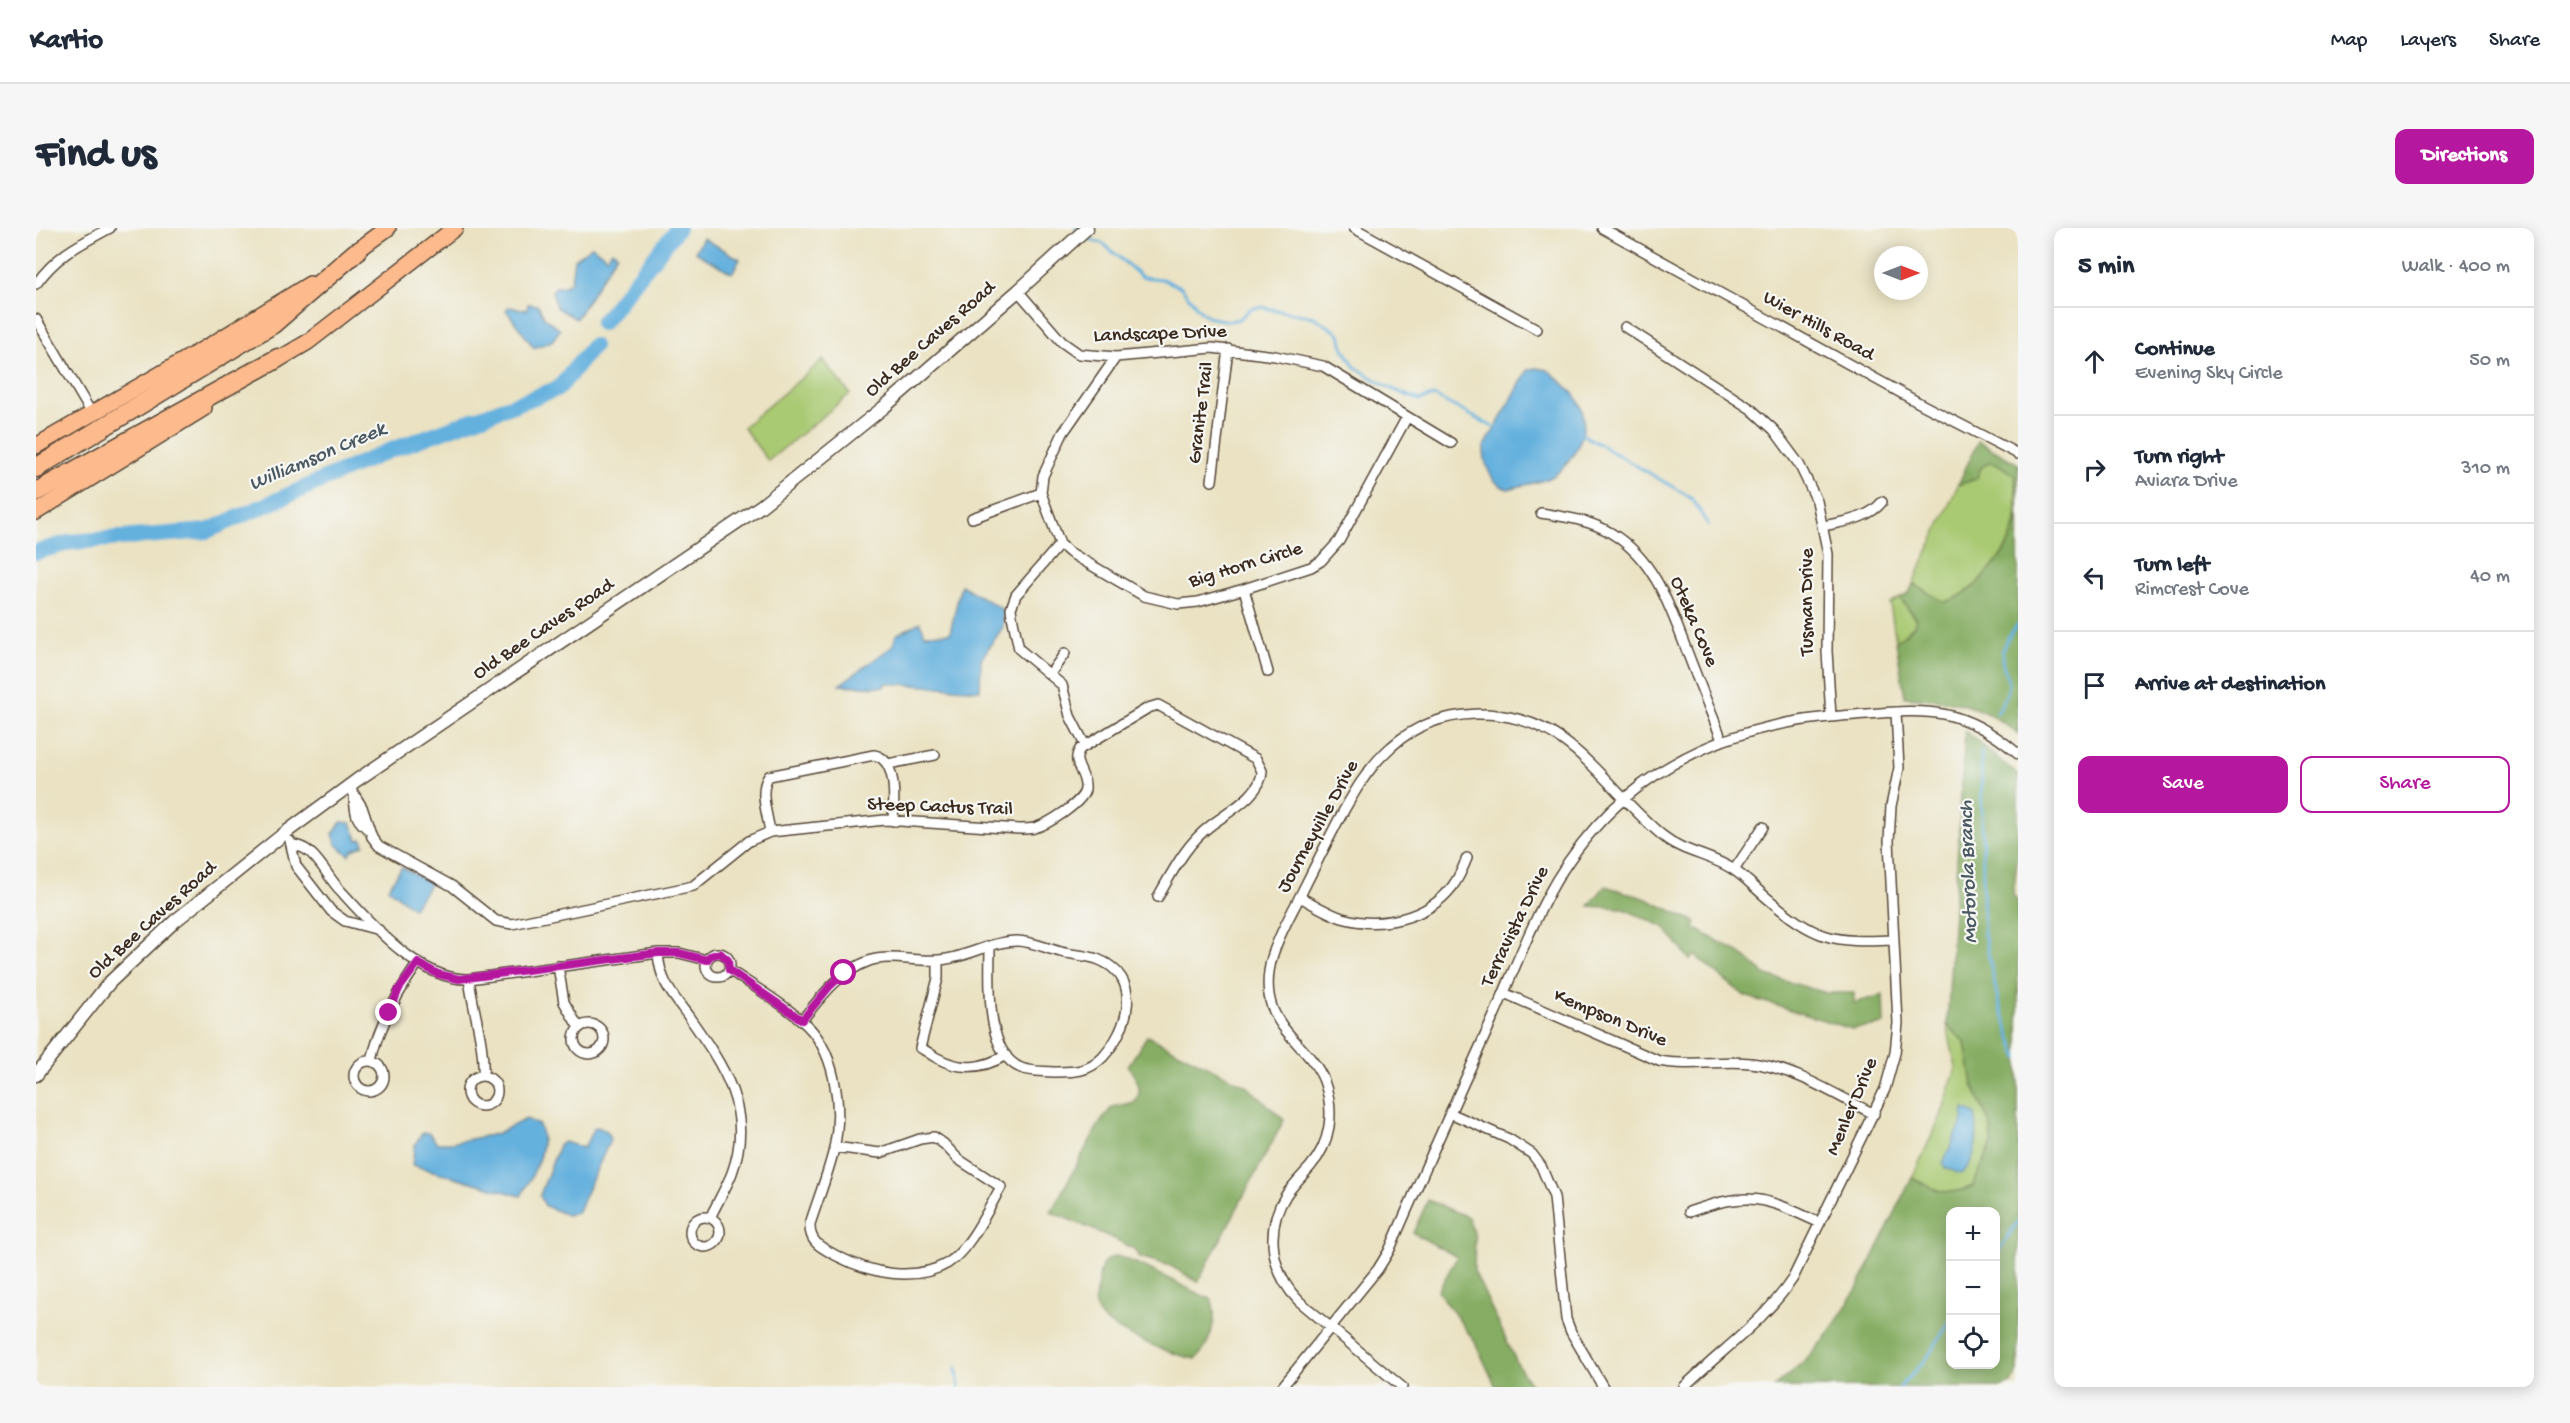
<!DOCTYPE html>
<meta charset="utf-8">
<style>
body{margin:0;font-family:"Gochi Hand",sans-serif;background:#f6f6f7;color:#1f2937}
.controls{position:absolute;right:18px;bottom:18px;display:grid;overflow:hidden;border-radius:12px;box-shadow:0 3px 15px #0003}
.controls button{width:54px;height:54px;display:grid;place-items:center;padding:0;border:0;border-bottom:2px solid #e0e1e3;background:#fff;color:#1f2937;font:30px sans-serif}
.compass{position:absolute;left:1838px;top:18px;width:54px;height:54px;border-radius:50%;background:#fff;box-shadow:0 3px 15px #0003;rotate:90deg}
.stop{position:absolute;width:18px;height:18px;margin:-14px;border:4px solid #b5179e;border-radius:50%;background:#fff}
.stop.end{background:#b5179e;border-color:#fff;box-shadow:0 2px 6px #0008}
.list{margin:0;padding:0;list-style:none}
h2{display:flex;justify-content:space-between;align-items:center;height:78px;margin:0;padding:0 24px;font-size:26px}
h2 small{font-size:20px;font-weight:400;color:#747a83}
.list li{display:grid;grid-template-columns:39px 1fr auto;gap:18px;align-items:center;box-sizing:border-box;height:108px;padding:0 24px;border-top:2px solid #e0e1e3}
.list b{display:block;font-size:22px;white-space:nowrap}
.list p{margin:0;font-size:20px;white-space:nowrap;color:#747a83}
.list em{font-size:20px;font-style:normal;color:#747a83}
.actions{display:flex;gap:12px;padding:18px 24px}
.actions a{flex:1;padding:14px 0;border:2px solid #b5179e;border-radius:12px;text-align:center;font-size:21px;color:#b5179e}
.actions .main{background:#b5179e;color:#fff}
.icon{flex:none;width:33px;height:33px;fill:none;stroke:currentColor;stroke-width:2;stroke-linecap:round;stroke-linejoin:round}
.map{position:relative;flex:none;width:1982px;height:1159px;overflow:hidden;border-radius:12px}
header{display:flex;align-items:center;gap:36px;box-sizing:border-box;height:84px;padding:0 30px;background:#fff;border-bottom:2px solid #e0e1e3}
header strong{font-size:28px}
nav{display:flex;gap:33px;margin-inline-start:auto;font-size:21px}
.intro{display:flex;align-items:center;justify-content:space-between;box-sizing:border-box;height:144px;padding:0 36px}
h1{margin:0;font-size:42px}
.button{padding:15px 27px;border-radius:12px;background:#b5179e;color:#fff;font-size:21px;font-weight:700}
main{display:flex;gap:36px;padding:0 36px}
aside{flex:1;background:#fff;border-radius:12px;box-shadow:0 3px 15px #0003}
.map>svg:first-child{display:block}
.green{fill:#a9c972;stroke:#727a48;stroke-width:1.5}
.forest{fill:#86ad64;stroke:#606c41;stroke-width:1.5;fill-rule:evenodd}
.water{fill:#65b1de;stroke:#506e7e;stroke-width:1.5}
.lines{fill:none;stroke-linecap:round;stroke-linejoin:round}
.stream{stroke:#65b1de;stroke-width:3}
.river{stroke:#65b1de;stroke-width:16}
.minor-casing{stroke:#554637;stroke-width:12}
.tertiary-casing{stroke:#554637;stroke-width:15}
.primary-casing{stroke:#554637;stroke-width:18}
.motorway-casing{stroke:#554637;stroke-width:21}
.minor{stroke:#fff;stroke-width:9}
.tertiary{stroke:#fff;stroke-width:12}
.primary{stroke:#fcba8d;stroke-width:15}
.motorway{stroke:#fcba8d;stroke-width:18}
.route{stroke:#b5179e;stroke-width:8}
.labels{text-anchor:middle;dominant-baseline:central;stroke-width:4.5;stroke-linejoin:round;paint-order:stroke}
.street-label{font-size:20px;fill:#3b2a1e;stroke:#f6f6f2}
.water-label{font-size:21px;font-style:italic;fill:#4a5961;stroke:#f6f6f2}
</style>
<header>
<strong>Kartio</strong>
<nav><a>Map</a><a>Layers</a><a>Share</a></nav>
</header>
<div class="intro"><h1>Find us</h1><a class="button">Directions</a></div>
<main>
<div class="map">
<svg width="1982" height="1159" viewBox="0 0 1982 1159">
<rect width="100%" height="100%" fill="#f6f6f2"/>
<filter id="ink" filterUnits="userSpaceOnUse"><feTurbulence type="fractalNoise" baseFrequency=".0167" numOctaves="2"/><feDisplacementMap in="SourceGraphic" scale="12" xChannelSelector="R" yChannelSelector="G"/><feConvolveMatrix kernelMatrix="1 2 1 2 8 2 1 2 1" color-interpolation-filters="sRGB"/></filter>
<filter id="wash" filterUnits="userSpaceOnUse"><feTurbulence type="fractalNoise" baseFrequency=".008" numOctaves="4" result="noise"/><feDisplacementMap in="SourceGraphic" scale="24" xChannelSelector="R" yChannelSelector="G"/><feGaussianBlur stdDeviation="1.35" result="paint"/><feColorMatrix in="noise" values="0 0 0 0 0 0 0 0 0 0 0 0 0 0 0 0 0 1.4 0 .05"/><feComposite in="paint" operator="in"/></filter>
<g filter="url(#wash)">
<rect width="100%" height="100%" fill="#eae2c2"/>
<path class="green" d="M787 132 814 166 732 233 707 199Z
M1953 234 1960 235 1978 247C1982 261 1982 278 1980 293 1974 325 1939 367 1908 374L1877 356 1922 257 1940 251 1945 240Z
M1864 370 1880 392 1878 397 1860 414 1854 376Z
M1911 797 1930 815 1937 856 1955 899 1956 915 1937 958C1910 970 1901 962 1876 950L1905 888 1920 840Z"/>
<path class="forest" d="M1942 213 1982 236V506C1945 475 1916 472 1869 469L1860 414 1878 398 1880 391 1864 370 1873 365 1877 356 1908 374C1939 367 1974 325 1980 294 1982 279 1982 262 1978 247L1960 235 1953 234 1945 240 1940 251 1922 257Z
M1929 503 1982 547V625L1977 667 1982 673V1143L1975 1156 1967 1159H1738C1751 1148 1765 1137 1776 1125 1820 1076 1846 1009 1876 950 1900 962 1910 970 1937 958L1956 916 1955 899 1937 856 1930 815 1911 797ZM1914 984H1960V1136H1914Z
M1569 658 1608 670 1660 694 1658 700 1704 725 1731 748 1791 765H1818V775L1847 767 1848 796 1816 801 1709 768 1658 727 1654 732 1628 699 1586 680 1553 678Z
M1111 808 1211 858 1248 892 1162 1054 1135 1038 1104 1029 1098 1021 1079 1011 1015 984 1062 898 1076 879 1099 874C1108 860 1101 852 1092 838Z
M1392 972 1432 989 1439 1009 1438 1043 1482 1137 1496 1159H1460L1439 1114 1402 1063 1421 1029 1377 1005Z
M1081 1028C1113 1038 1143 1058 1175 1071 1183 1089 1174 1117 1160 1131 1141 1129 1066 1100 1061 1083 1057 1072 1061 1061 1063 1050 1065 1036 1067 1031 1081 1028Z"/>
<path class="water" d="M667 10 704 31 696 45 659 24Z
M556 18 571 29 576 22 581 26 540 91 520 79 516 63 520 59H527L535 54 538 31Z
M492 76 502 77 509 90 524 102 516 113 498 120 470 82 473 79 491 82Z
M1499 140 1512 142C1522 151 1534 160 1541 171 1558 196 1539 234 1517 248 1505 255 1486 257 1472 261 1455 257 1448 236 1448 220L1492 142Z
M925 357 967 382V399L945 431 944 462 849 455 848 459 803 457 857 418 860 407 884 394 889 406 914 405Z
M305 594 315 595 322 612 326 611 328 617 317 622 313 627 301 617 297 606Z
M366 639 395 655 377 680 352 660Z
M1928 881 1939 886C1943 904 1941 934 1925 946L1909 940 1907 935 1927 892Z
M490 891 503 897C513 919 496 949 485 968L376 937 379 917 386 905H393L401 915H415L460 906Z
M561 899 571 903 574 912 541 985 531 987 509 978 504 967 523 917 528 914 548 920 557 901Z"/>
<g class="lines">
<path class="stream" d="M1040 0V1
M1055 12 1066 15 1106 49 1126 51 1145 59 1165 84 1175 90 1194 93 1203 91 1214 81 1224 79 1278 89 1304 106 1307 119 1319 139 1352 159 1375 169 1384 172 1398 168 1461 201
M1544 205 1649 266 1657 272 1672 297
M1961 485C1966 476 1974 464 1973 454 1973 449 1969 445 1968 440 1962 422 1970 410 1982 397
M1945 524 1948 706 1962 772 1982 830
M1960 1027 1982 993
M920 1139 923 1159
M1864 1159 1891 1130 1914 1093"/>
<path class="river" d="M566 95 642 0
M0 324 35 314 171 303 350 224 523 160 557 118"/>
</g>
</g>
<g filter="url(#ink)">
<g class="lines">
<defs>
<path id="minor" d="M1318 0 1501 101
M1566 0 1887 177 1982 226
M0 56C22 26 43 17 74 0
M982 63 1026 114 1043 126 1080 129 1176 120 1239 128 1287 138 1415 215
M0 91 56 186
M1589 99 1715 181 1738 202 1763 236 1781 273 1792 326 1791 423 1795 489
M1080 129 1027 205 1007 248 1005 265 1024 316 1033 324 1108 368 1142 376 1162 374 1208 361 1275 339 1285 333 1303 313 1371 189
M1176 253 1192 121
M1505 285C1529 289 1554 292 1575 305 1620 332 1634 380 1652 426 1663 455 1675 484 1686 512
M936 290 1005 265
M1788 298C1809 293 1832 291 1846 274
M1024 316 980 367 975 380 976 388 983 421 1026 457 1034 488 1049 517
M1208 361 1232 444
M1014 446 1029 425
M852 536 899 527
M313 558 326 579 336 609 343 618 416 658 460 693 476 696 657 658 713 613 734 604 849 592 983 601C988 601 993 601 998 600 1011 597 1048 574 1049 561 1051 545 1034 536 1044 521L1112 480 1122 477 1220 531 1226 543C1226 567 1190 585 1174 598 1150 616 1137 643 1122 669
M318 570C320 588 319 591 334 603
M734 604C732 588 722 562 733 548L838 527C862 531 858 575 857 593
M254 613 260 638 295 683 309 693 343 702
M255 616C261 618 268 619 272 623 283 630 294 652 304 662 335 696 384 753 433 751L622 725H643L671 732
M1698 642 1727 599
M1264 669C1277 676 1291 685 1306 690 1344 701 1391 691 1416 659 1423 650 1427 640 1431 630
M622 725C624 754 636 766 653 789 687 837 719 883 696 945 690 960 681 975 674 990
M670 737a12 12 0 1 1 24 0a12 12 0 1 1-24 0Z
M902 732V750L884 820C890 822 895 827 901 830 925 843 947 841 970 827
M522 738 528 774 543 800
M693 742C717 758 743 773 765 792 800 820 807 879 798 921 792 946 782 971 774 996 773 1015 786 1020 801 1028 834 1045 878 1055 912 1035 934 1021 952 981 965 959L922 931 908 916 898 909 884 911 844 925 798 919
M433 751C437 782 449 818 447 848
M1468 765 1623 833C1654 839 1684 832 1715 835 1759 840 1799 867 1838 886
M766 792C786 768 803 744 833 733 854 726 880 734 902 732 929 731 954 713 981 713 996 713 1011 721 1025 724 1037 727 1049 727 1061 731 1108 749 1093 800 1067 829 1052 845 1036 844 1017 844 1006 843 995 844 985 840 948 825 954 751 954 718
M538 811a15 15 0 1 1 30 0a15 15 0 1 1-30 0Z
M318 848a15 15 0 1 1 30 0a15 15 0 1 1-30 0Z
M336 833C343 797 362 764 382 735
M431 863a15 15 0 1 1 30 0a15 15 0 1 1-30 0Z
M1414 885 1473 911 1496 926 1505 938 1518 969 1530 1091 1535 1104 1567 1159
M1653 984C1714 962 1728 969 1784 995
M654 1004a15 15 0 1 1 30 0a15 15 0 1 1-30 0Z
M1246 1159 1342 1041 1353 1023C1387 945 1422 867 1457 790 1477 745 1495 696 1520 653 1584 546 1684 497 1805 488 1882 483 1920 472 1982 526
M1366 1159 1263 1073C1235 1045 1228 1002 1250 967 1257 957 1266 948 1274 939 1295 915 1299 883 1288 853 1277 824 1247 809 1236 779 1222 738 1249 699 1266 664 1278 640 1290 616 1302 593 1317 566 1332 539 1355 519 1401 477 1475 476 1525 511 1563 538 1591 579 1627 608 1648 625 1676 627 1698 642 1710 650 1720 661 1731 670 1779 711 1795 715 1858 712
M1648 1159C1685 1122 1728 1094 1757 1050L1849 861 1859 825 1862 795 1853 613 1855 578 1863 540 1860 484"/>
<path id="tertiary" d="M0 847 73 755 139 693 249 605 321 552 725 278 847 180 982 63 1051 0"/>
<path id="primary" d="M311 30 352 0
M233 137 272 114 419 0
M0 218 183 112 274 56
M0 284 168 180"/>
<path id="motorway" d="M0 240 237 96 320 24
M0 264 242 130"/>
</defs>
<use href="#minor" class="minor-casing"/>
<use href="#tertiary" class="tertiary-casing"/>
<use href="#primary" class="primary-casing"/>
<use href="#motorway" class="motorway-casing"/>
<use href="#minor" class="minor"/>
<use href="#tertiary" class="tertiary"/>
<use href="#primary" class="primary"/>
<use href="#motorway" class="motorway"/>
</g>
</g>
<g class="lines" filter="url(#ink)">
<path class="route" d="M353 785 363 761 382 735 402 746 423 751 622 725H643L671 732 674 728 684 725 692 732 693 742 766 792 794 758 808 745"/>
</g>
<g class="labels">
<g class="street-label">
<text transform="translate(1782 99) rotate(29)">Wier Hills Road</text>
<text transform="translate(1124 107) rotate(-2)">Landscape Drive</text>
<text transform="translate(895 112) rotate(-41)">Old Bee Caves Road</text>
<text transform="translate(1166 185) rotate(-83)">Granite Trail</text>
<text transform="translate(1210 338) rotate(-17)">Big Horn Circle</text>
<text transform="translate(1772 374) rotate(-90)">Tusman Drive</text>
<text transform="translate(1657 394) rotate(67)">Oteka Cove</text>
<text transform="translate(508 402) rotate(-34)">Old Bee Caves Road</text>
<text transform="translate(904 580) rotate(2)">Steep Cactus Trail</text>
<text transform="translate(1283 599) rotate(-61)">Journeyville Drive</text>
<text transform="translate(117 693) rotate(-42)">Old Bee Caves Road</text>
<text transform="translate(1480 699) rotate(-64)">Terravista Drive</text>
<text transform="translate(1574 791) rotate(23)">Kempson Drive</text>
<text transform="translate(1817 879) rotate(-67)">Menler Drive</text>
</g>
<g class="water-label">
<text transform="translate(282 230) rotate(-23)">Williamson Creek</text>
<text transform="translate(1934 644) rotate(-92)">Motorola Branch</text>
</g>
</g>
</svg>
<div class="controls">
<button>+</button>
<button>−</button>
<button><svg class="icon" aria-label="locate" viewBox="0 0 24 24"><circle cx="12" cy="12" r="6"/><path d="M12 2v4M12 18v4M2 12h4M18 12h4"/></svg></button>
</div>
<svg class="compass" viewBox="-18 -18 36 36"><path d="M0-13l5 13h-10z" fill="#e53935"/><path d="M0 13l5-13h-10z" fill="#747a83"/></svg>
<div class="stop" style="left:808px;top:745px"></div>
<div class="stop end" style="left:353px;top:785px"></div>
</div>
<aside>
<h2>5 min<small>Walk · 400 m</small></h2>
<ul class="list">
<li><svg class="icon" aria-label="ahead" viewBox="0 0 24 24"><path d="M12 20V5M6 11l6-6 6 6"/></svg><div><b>Continue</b><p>Evening Sky Circle</p></div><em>50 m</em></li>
<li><svg class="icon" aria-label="right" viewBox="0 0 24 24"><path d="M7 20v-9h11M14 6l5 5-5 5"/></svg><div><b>Turn right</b><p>Aviara Drive</p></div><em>310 m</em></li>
<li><svg class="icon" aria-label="left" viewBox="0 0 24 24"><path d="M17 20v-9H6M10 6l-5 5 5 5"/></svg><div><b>Turn left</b><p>Rimcrest Cove</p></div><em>40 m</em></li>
<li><svg class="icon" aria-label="arrive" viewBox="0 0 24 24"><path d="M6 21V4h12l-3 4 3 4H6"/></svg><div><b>Arrive at destination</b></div></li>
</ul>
<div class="actions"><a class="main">Save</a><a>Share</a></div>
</aside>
</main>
